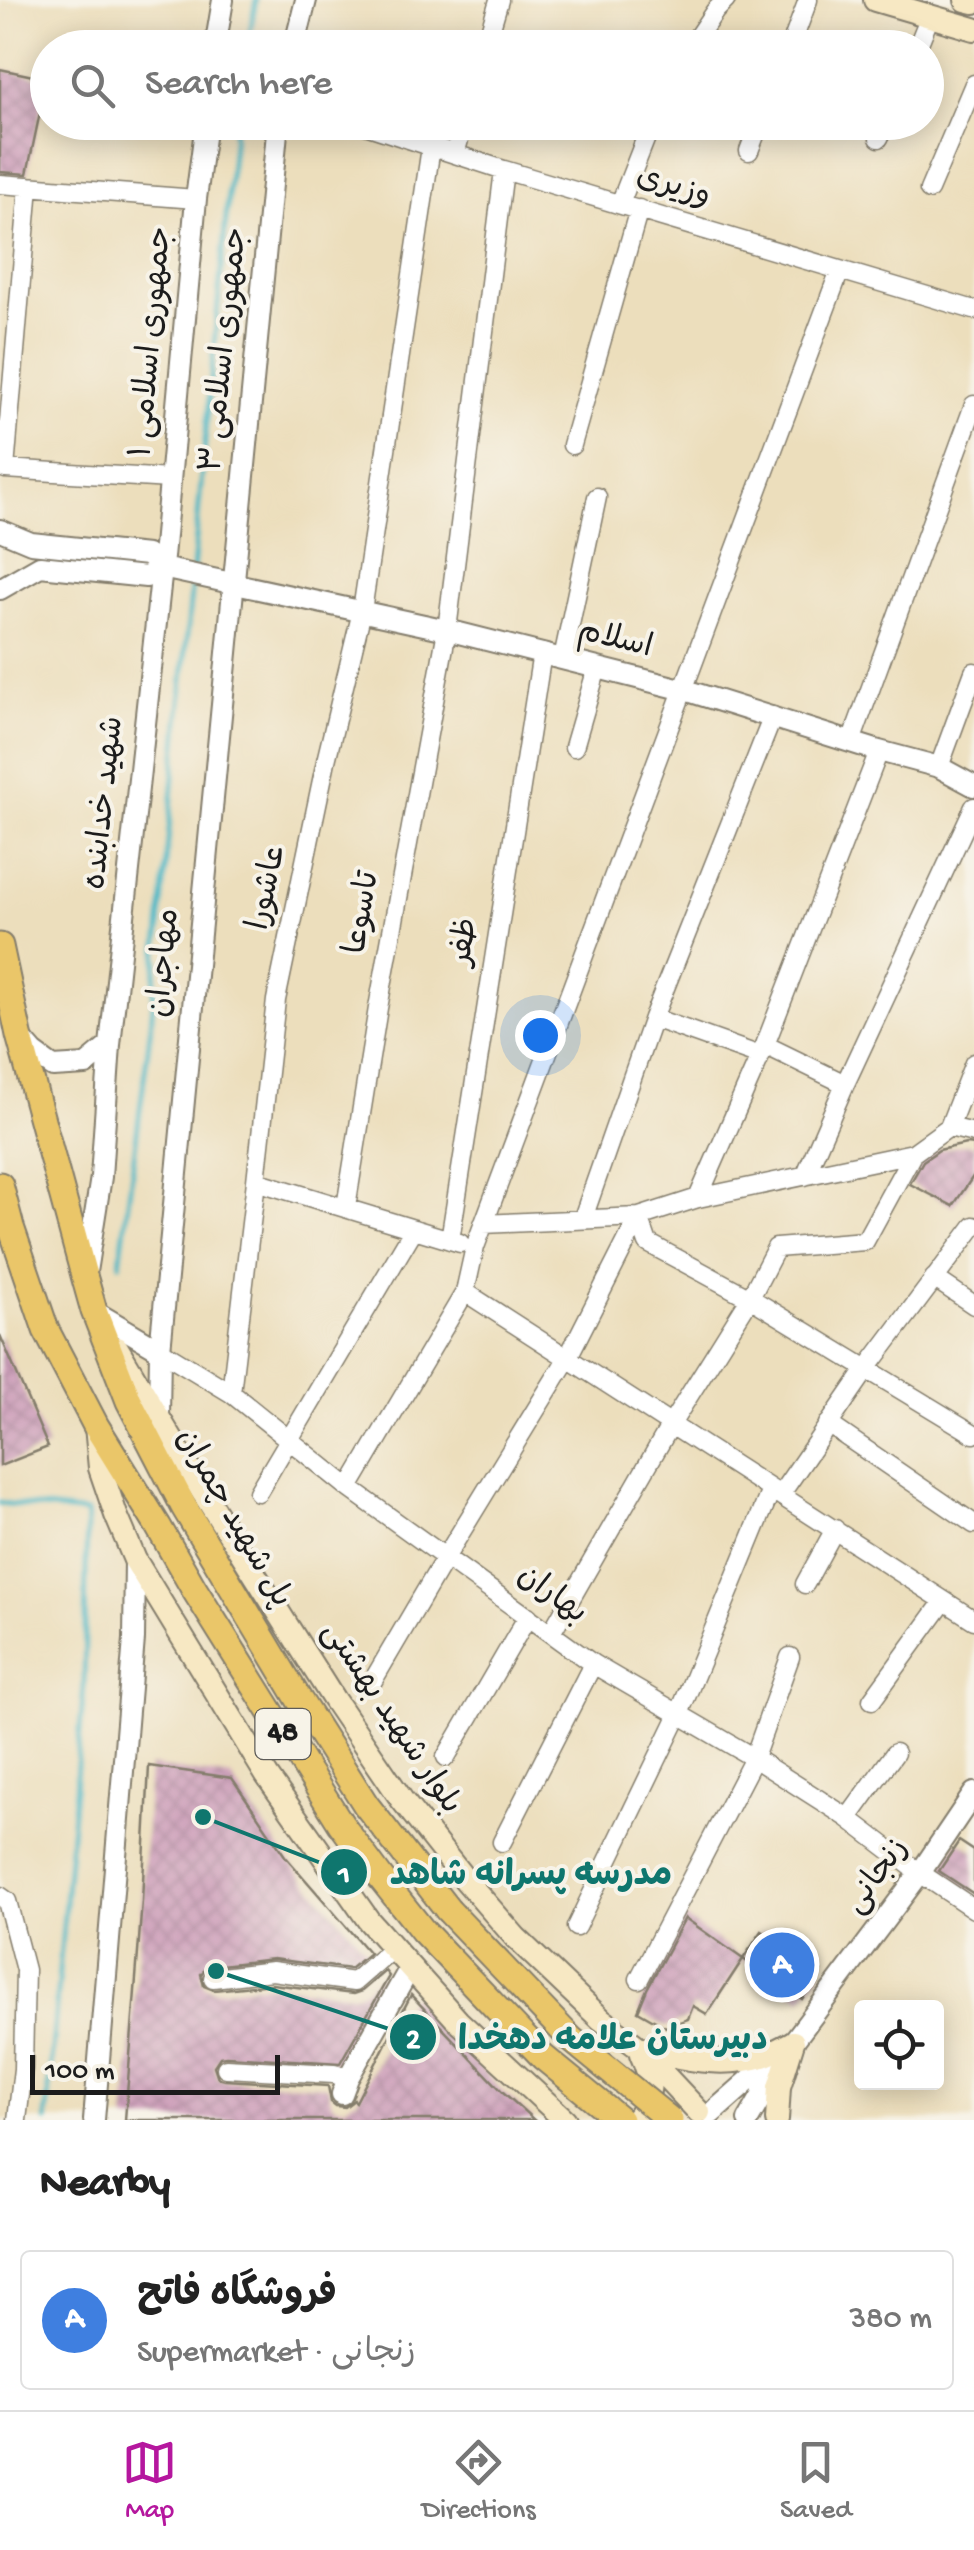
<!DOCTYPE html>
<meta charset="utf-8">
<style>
body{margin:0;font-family:"Gochi Hand","Playpen Sans Arabic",sans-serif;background:#f6f6f6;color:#222}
.controls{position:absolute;right:30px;bottom:30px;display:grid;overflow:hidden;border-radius:10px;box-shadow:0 5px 25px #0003}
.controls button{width:90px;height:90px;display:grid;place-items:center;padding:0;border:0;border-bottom:2px solid #e0e0e0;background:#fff;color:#222;font:50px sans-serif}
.scale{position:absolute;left:30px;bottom:25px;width:250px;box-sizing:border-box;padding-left:10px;border:5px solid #1c1c1c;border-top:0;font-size:28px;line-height:35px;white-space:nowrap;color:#1c1c1c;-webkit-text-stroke:8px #f7f3e8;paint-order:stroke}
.you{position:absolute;left:540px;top:1035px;width:35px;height:35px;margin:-25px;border:8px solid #fff;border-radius:50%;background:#1a73e8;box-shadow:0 0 0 15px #1a73e833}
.badge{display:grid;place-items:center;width:65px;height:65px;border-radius:50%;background:#b5179e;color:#fff;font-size:32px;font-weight:700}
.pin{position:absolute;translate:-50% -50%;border:5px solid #fff;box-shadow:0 2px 10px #0006}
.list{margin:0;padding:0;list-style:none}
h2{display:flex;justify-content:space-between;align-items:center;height:130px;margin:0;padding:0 40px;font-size:42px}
h2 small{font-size:32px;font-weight:400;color:#767676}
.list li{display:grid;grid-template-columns:65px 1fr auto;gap:30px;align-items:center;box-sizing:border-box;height:140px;margin:0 20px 20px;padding:0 20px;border:2px solid #e0e0e0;border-radius:10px}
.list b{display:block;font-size:38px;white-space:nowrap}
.list p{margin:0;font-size:32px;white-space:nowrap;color:#767676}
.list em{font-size:32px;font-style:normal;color:#767676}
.icon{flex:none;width:55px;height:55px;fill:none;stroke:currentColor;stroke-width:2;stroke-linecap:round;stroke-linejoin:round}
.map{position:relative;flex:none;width:974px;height:2120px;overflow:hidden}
.search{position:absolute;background:#fff;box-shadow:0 5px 25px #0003;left:30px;right:30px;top:30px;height:110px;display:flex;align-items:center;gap:25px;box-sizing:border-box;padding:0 35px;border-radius:55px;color:#767676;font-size:38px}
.sheet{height:290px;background:#fff}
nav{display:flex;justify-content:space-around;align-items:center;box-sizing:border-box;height:140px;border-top:2px solid #e0e0e0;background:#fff;font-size:28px;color:#767676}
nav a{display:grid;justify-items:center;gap:5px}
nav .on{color:#b5179e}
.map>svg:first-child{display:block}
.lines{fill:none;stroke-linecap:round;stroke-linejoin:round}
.stream{stroke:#4ab7c5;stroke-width:5}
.building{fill:url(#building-cross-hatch)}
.minor-casing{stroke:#847d6c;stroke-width:21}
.tertiary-casing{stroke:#847d6c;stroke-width:24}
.secondary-casing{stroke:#847d6c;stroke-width:26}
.primary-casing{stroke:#847d6c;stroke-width:29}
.minor{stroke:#fff;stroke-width:18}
.tertiary{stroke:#fff;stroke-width:20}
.secondary{stroke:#f7e8c3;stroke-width:22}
.primary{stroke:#eac669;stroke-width:25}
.primary-bridge-casing{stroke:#847d6c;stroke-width:29;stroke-linecap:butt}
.primary-bridge{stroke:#eac669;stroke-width:25}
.labels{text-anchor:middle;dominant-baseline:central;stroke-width:8;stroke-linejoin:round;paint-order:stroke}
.shield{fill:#f7f3e8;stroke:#5e5c59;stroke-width:2.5}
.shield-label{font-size:30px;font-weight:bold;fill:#1c1c1c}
.street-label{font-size:32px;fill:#1c1c1c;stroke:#f7f3e8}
.leader{fill:none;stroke:#0f766e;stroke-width:4}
.callout-dot{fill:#0f766e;stroke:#f7f3e8;stroke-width:4}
.mark-label{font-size:30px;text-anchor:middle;font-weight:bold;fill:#fff}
.callout-label{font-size:35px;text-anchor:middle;font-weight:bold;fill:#0f766e;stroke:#f7f3e8;stroke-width:8;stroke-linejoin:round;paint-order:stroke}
</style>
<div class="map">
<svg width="974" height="2120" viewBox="0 0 974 2120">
<defs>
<pattern id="building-cross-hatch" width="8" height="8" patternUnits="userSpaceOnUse" patternTransform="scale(2.5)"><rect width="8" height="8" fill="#cd9fba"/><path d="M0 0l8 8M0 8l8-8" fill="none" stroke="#af889f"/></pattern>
</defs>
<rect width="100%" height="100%" fill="#f7f3e8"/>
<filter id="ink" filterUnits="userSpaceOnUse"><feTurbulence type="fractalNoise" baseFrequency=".01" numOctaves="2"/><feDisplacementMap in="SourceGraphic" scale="20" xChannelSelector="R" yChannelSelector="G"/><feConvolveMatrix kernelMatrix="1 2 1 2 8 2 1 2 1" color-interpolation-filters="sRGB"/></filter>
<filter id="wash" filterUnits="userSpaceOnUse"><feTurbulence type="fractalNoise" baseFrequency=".0048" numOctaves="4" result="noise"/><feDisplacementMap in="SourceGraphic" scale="40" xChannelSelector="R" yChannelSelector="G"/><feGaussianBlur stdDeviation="2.25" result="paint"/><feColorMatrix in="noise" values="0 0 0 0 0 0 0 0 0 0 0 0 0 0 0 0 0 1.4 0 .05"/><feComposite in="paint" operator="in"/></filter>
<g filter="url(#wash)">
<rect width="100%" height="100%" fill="#ecdebc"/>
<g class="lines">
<path class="stream" d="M247 48 256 0
M193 570 235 122
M120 1264 151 1025 192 581
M0 1503 87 1513 84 1686 46 2120"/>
</g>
<g id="blocks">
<path class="building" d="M0 69 47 79 27 174 0 172Z
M966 1144 974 1145V1175L953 1206 910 1184 923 1161 939 1150Z
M0 1335 48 1447 0 1466Z
M149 1766 232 1778 285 1856 369 1953 350 1969 273 1959 212 1966 205 1969 201 1974 204 1986 214 1990 272 1984 353 1994 362 1991 385 1971 389 1976 340 2063 226 2056 220 2057 214 2066 218 2078 225 2080 328 2086 331 2102 336 2106 345 2107 354 2100 356 2102 411 1995 503 2092 534 2120H125L142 1901Z
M959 1841 974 1851V1894L939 1871Z
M685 1918 743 1959 707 2014 693 2006 688 2019 666 2027 638 2011 647 1989Z
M762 1931 821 1971 802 1999 743 1959Z"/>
</g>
</g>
<g filter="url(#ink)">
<use href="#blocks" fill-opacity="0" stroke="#847d6c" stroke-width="2.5"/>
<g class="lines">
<defs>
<path id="minor" d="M485 48 499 0
M690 48 715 11 726 0
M790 48 808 0
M917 48 930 16
M356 122 504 170 974 310
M879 138 886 122
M749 151 760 122
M455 154 464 122
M0 184 196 199
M29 186 5 469 170 479
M929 190 974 84
M620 204 652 122
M572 445 639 209
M563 658 597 497
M851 742 974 405
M574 747 597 668
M939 767 974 672
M653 1018 760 1056
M765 1045 845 1084
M949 1127 974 1063
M805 1176 845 1084 974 807
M256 1181 276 1000 326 761 362 611 431 147
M698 1198 765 1045 879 751
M346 1207 378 1008 447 630 504 170
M639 1217 648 1243 750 1298 974 1434
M583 1218 653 1018 773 716
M483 1224 639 1217 698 1198 913 1153 949 1127 974 1133
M450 1240 542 653
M934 1278 974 1305
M465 1292 974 1620
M160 1350 231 1393 349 1488 593 1664 754 1758 848 1818 920 1873 974 1909
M231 1393 256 1181 460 1243
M828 1424 974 1524
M349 1488 465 1292 475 1247 840 270
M258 1492 414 1229
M780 1495 866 1370 974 1226
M805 1584 835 1529
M551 1633 670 1426 750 1298 776 1248 865 1241 913 1153
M371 1684 445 1558 567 1359 639 1217
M872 1700 944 1601
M446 1757 528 1616
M848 1818 895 1753
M502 1842 593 1664
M0 1896 7 1901 25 1970 23 2069 17 2120
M576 1927 679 1714 771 1490
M213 1978 272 1971 354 1982 393 1948
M639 1979 754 1758 790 1657
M226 2068 334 2074 348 2078"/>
<path id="tertiary" d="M215 48 223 0
M294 48 306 0
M0 530 31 543 147 555 162 568 447 630 685 690 879 751 939 767 974 786
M0 589 40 566 146 577 162 568
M21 1038 34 1053 53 1067 86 1065 110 1045
M86 1272 101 1177 110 1045 162 568 196 199 206 122
M94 1311 160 1350
M159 1418 160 1350 278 122
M342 2094 348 2078 410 1968
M711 2114 780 2053
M94 2120 134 1639 135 1560
M748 2120 793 2042 920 1873 974 1793"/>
<path id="secondary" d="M875 0 974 29
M966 0 974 2
M117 1348 204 1494 334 1700 402 1800 462 1876 516 1938 601 2019 638 2047 699 2112
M96 1426 100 1468 116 1515 135 1560 267 1776 369 1921 458 2021 565 2120
M641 2048C680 2059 723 2068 763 2056 773 2053 783 2047 793 2042
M636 2120C653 2098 653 2079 641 2054
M777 2120 779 2087 793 2042"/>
<path id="primary" d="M0 946 19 1035 85 1279 94 1311 129 1401 184 1507 300 1701 366 1805 448 1910
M0 1185 11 1227 46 1330 96 1426 158 1526 194 1589 341 1824 380 1877 423 1931 543 2057 620 2120"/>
</defs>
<use href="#minor" class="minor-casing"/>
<use href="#tertiary" class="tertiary-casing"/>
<use href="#secondary" class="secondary-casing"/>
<use href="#primary" class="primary-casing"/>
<use href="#minor" class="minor"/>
<use href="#tertiary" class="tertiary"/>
<use href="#secondary" class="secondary"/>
<use href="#primary" class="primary"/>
<defs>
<path id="primary-bridge" d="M448 1910 571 2039 670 2120"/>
</defs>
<use href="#primary-bridge" class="primary-bridge-casing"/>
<use href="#primary-bridge" class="primary-bridge"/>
</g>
</g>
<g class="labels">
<rect class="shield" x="255.5" y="1709" width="55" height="50" rx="8"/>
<g class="shield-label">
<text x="283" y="1734">48</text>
</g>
<g class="street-label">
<text transform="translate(673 188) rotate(17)">وزیری</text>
<text transform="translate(153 342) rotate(-85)">جمهوری اسلامی ۱</text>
<text transform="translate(226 350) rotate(-84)">جمهوری اسلامی ۳</text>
<text transform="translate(615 641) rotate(14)">اسلام</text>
<text transform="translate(106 803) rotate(-84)">شهید خدابنده</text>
<text transform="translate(269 888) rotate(-78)">عاشورا</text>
<text transform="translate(364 913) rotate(-80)">تاسوعا</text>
<text transform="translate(466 942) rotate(-81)">ظفر</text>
<text transform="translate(166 963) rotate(-85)">مهاجران</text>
<text transform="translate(232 1519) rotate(60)">پل شهید چمران</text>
<text transform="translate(551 1596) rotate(36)">بهاران</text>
<text transform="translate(390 1719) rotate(56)">بلوار شهید بهشتی</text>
<text transform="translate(878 1877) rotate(-54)">زنجانی</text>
</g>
</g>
<path class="leader" d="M203 1817L344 1872M216 1971L413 2037"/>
<g class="callout-dot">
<circle cx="203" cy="1817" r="10"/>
<circle cx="216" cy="1971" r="10"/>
<circle cx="344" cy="1872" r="25"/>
<circle cx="413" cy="2037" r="25"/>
</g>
<g class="mark-label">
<text x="344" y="1883">1</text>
<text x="413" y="2048">2</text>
</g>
<g class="callout-label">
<text x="531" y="1884">مدرسه پسرانه شاهد</text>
<text x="613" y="2049">دبیرستان علامه دهخدا</text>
</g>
</svg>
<div class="controls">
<button><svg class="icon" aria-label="locate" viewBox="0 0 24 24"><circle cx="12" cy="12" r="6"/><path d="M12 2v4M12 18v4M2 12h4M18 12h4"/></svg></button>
</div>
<div class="scale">100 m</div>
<div class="you"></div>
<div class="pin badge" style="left:782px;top:1965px;background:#3f7fe0">A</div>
<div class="search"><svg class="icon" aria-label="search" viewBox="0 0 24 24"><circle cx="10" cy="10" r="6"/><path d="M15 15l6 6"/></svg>Search here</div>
</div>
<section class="sheet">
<h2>Nearby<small></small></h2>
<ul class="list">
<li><span class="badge" style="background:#3f7fe0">A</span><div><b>فروشگاه فاتح</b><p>Supermarket · زنجانی</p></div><em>380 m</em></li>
</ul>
</section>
<nav>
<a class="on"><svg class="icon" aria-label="map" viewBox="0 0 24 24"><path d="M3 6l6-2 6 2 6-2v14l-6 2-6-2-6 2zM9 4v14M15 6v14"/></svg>Map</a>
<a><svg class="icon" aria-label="directions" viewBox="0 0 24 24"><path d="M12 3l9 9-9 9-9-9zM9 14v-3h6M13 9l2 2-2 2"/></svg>Directions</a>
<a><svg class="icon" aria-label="saved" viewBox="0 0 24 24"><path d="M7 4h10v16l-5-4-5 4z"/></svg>Saved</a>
</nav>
